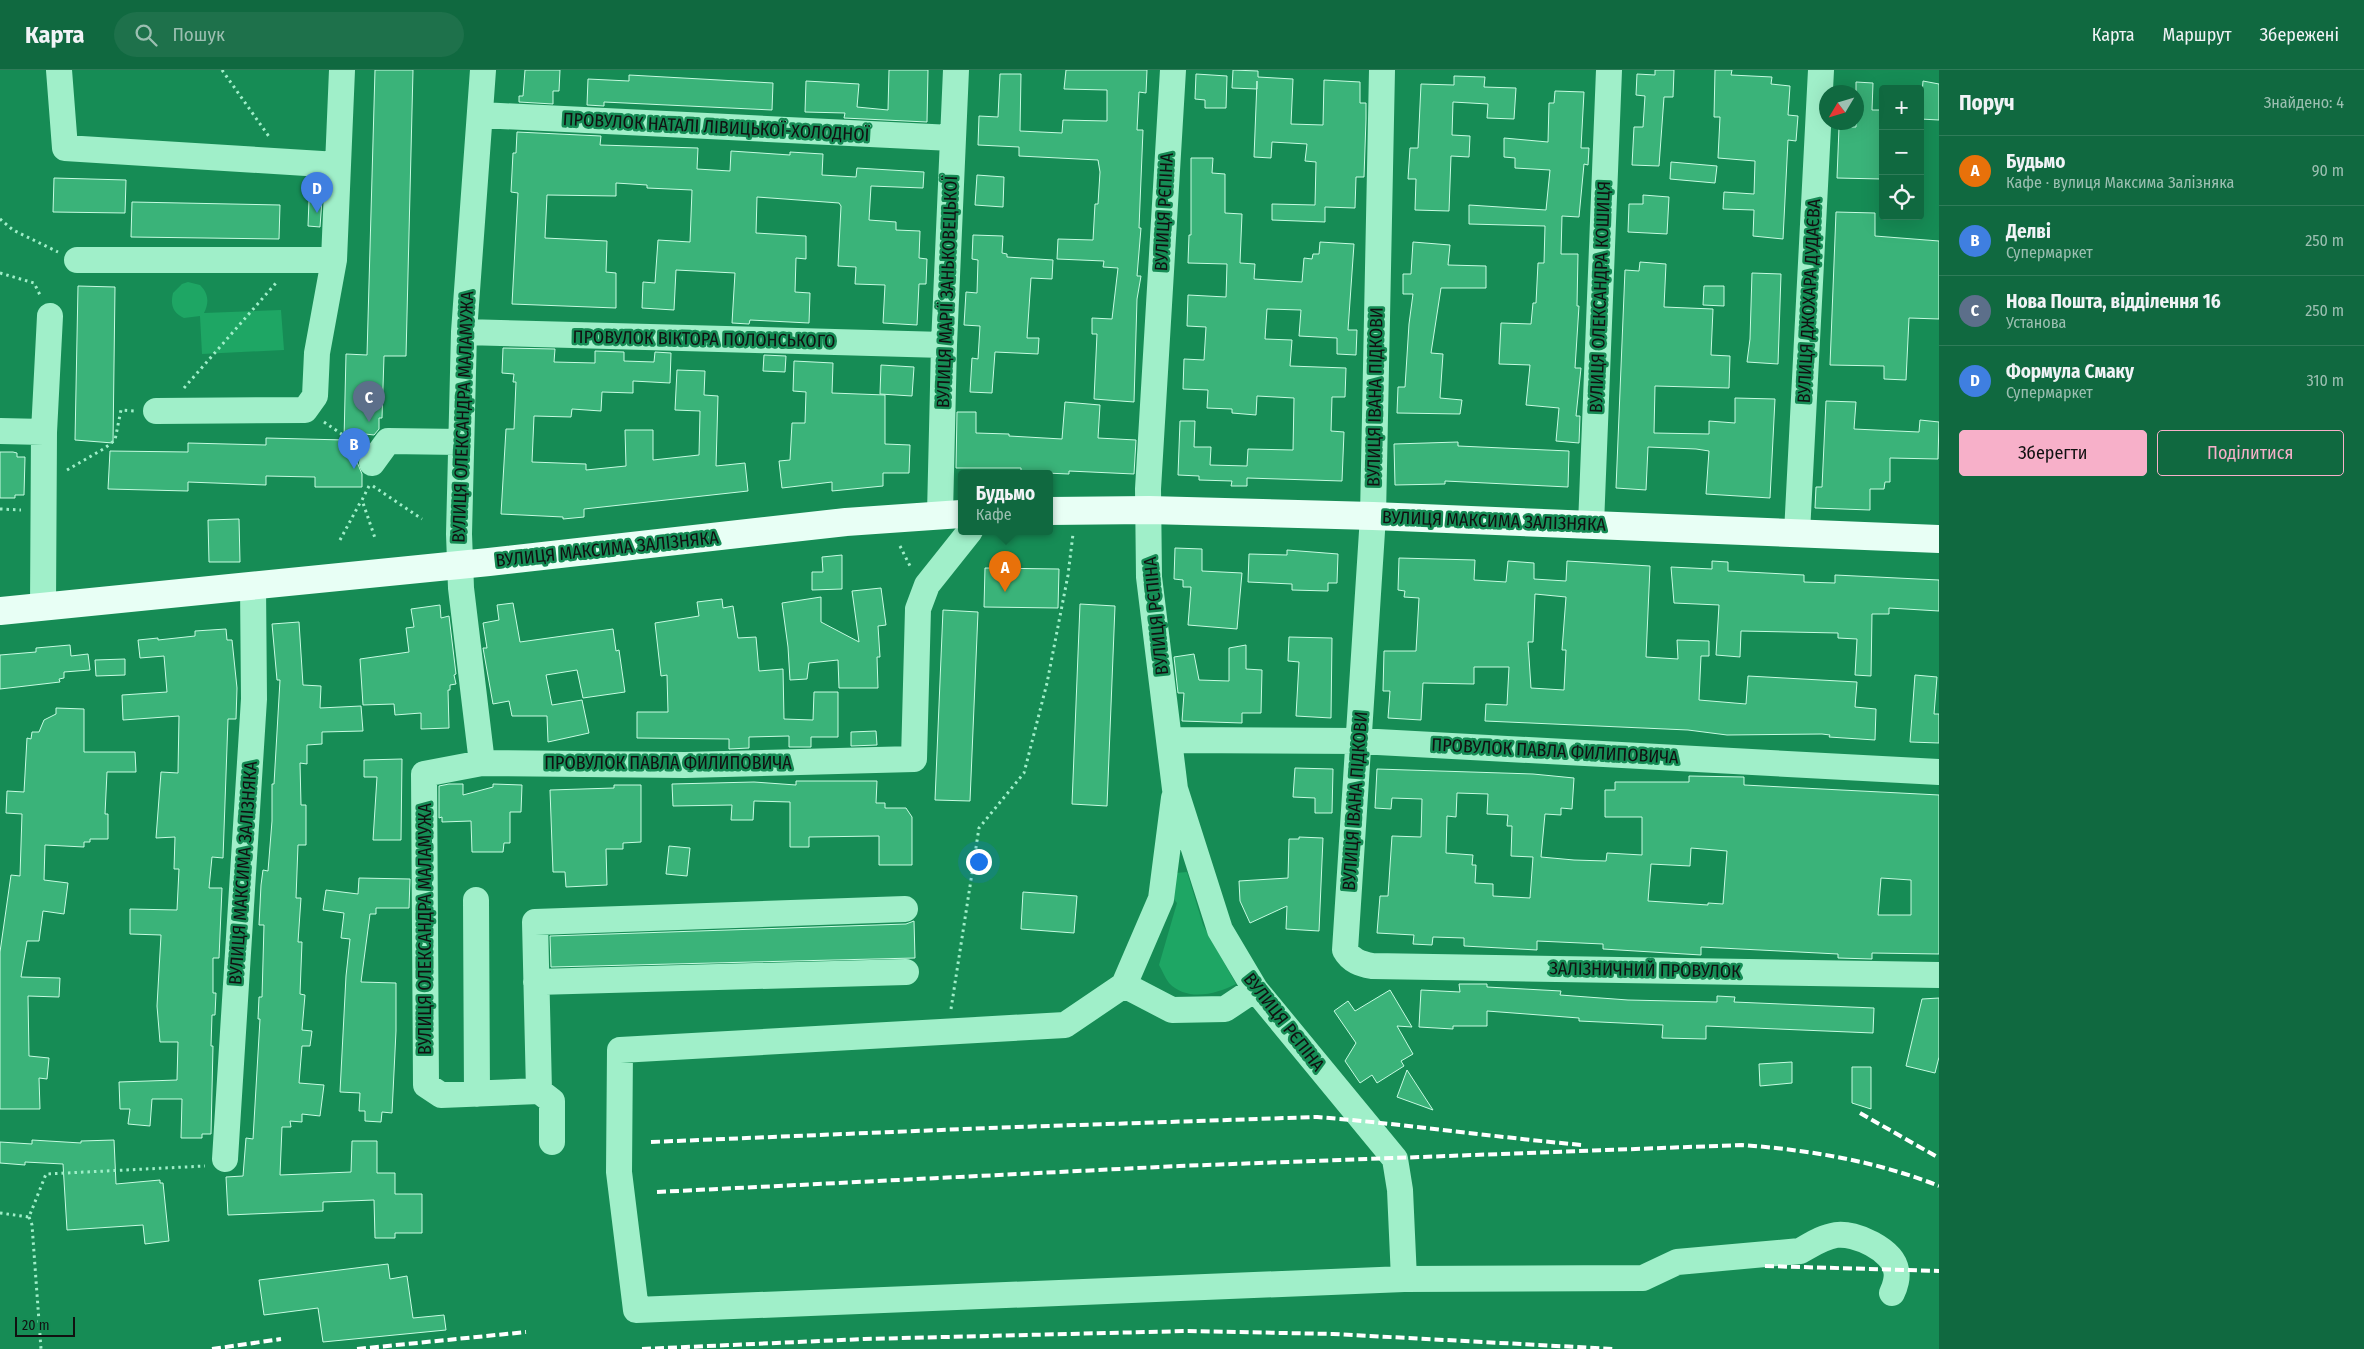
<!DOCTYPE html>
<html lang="uk">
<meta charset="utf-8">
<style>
body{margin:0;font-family:"Fira Sans Condensed",sans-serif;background:#1e714b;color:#f1f3f6}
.controls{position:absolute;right:15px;top:15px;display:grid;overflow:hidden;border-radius:5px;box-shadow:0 5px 20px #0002}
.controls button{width:45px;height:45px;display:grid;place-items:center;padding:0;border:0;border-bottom:1px solid #307c59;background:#106940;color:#f1f3f6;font:25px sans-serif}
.compass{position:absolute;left:1819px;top:15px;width:45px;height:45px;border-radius:50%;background:#106940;box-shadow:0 5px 20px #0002;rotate:232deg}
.scale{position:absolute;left:15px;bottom:12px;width:60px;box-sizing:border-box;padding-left:5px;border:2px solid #111;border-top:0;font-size:14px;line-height:18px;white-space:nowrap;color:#111;-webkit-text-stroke:4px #168c55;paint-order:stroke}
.you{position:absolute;left:978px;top:791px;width:18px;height:18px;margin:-12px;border:4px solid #fff;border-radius:50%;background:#1a73e8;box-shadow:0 0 0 8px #1a73e833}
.badge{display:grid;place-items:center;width:32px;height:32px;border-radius:50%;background:#f7b0c9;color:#fff;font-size:16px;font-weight:700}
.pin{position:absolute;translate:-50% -41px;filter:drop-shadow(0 1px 2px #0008)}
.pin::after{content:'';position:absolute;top:26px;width:18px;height:15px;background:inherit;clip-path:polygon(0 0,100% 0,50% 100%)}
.popup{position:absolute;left:958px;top:400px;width:95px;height:65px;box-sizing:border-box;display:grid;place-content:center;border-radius:5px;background:#106940;filter:drop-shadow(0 1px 4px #0005);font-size:16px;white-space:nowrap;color:#9cbfb1}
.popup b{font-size:19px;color:#f1f3f6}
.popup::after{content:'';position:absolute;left:50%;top:100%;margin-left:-10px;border:10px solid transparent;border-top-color:#106940}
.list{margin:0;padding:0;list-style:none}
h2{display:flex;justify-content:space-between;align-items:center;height:65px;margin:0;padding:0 20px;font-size:21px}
h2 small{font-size:16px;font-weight:400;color:#9cbfb1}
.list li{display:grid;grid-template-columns:32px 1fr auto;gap:15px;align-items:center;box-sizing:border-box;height:70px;padding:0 20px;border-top:1px solid #307c59}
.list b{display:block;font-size:19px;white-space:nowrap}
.list p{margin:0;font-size:16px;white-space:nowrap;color:#9cbfb1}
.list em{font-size:16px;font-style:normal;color:#9cbfb1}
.actions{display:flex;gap:10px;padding:15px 20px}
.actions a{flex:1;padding:11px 0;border:1px solid #f7b0c9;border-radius:5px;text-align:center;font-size:18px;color:#f7b0c9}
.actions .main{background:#f7b0c9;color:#111}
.icon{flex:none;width:28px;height:28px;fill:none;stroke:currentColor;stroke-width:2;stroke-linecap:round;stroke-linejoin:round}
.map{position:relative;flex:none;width:1939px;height:1279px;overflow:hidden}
header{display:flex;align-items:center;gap:30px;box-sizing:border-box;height:70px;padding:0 25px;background:#106940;border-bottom:1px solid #307c59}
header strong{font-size:24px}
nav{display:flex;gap:28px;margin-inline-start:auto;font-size:18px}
.search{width:350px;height:45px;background:#1e714b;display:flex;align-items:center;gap:12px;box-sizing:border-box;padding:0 18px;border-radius:28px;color:#9cbfb1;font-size:19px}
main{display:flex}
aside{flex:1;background:#106940}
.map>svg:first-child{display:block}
.green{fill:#1ea664}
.building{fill:#3ab379;stroke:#c6fbe1;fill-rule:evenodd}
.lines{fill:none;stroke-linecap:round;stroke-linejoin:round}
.path{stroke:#a0efc9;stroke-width:3;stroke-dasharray:2.5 4;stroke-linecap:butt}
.minor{stroke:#a0efc9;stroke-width:26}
.major{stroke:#e8fff5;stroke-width:28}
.rail{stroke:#fff;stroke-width:4;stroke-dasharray:9 4;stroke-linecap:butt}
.labels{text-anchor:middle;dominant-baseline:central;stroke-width:5;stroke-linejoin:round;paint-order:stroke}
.street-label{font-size:18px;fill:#111;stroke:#168c55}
</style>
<header>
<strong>Карта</strong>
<div class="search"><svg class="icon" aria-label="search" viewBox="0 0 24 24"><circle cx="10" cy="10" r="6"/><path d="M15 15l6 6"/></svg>Пошук</div>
<nav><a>Карта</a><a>Маршрут</a><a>Збережені</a></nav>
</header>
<main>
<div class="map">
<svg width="1939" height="1279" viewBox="0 0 1939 1279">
<rect width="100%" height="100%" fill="#168c55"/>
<path class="green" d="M188 212 200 215C209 224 209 233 204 243L281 240 284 280 202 284 200 246 184 248C173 243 170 235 173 223L182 214Z
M1187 802 1203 855 1236 914C1217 924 1187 932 1169 913 1165 908 1162 900 1159 895L1177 833 1170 825 1176 803Z"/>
<path class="building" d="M375 0H413L406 286H384L382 348H379V359L374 365 365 364 364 379 357 392 362 404V417H315V407L266 406V415L188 412V421L108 419 110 381 188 382V373L266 375V368L344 370 346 284 367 285Z
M525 0H560L559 21H553V34L519 32V26H523Z
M889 0H928L927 52 844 48 845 43 805 42 806 11 859 14 857 37 888 40Z
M1066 0H1147L1146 23 1139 22 1137 60H1143L1139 158H1141L1137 206H1141L1137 229 1134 332 1094 329 1097 264H1092V248L1112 249 1118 198 1103 197 1104 191 1057 189 1058 169 1093 170 1095 134H1098L1100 102 1098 90 1019 86V77L978 75 979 46 998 47 1000 4H1021L1020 61 1062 63 1063 50 1107 51V20L1064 19Z
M1233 0 1258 1V7L1293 9 1291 54 1323 55 1324 10 1360 12V33H1366V49L1364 107H1356L1355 138 1325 137V152L1272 150V134L1315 135 1316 92 1305 91 1307 74 1272 72 1271 88 1254 87 1257 11V19L1232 18Z
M1655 0H1674L1673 27H1664L1659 96 1632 95 1634 57H1643L1645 26 1636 25 1637 4 1655 5Z
M1715 0H1732L1731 5 1772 7 1771 14 1790 16 1788 45 1798 46 1796 71 1788 70 1783 169 1753 166 1754 140 1723 139 1724 122 1754 124 1755 91 1718 88 1720 47H1714Z
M1196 4 1227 6 1226 38H1205V30L1195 29Z
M629 5 773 13 772 40 604 32V36L587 35 588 9 629 11Z
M1454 6 1485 7 1484 17 1516 18 1514 49 1487 48 1488 34 1453 32 1452 65 1470 66 1469 87 1451 86 1449 141 1415 140 1416 109H1408L1410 78H1418L1421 14 1454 15Z
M1923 11 1939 14V50L1920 49Z
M1856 12 1873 13 1872 40H1883L1881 109 1837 108 1839 57H1856Z
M1555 21 1584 22 1581 78H1589L1588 95 1584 94 1579 147 1562 146 1561 184H1578L1577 236H1579L1575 298H1581L1576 346H1580L1579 373 1556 371 1559 338 1526 335 1530 295 1499 294 1501 253 1531 254 1533 233H1536L1538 193H1544L1545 156 1469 154V135L1546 140 1550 100 1515 98V88L1504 87V68L1548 72 1549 33H1554Z
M517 62 601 66 600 75 698 78 697 99 730 101 731 81 790 85V82L823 84 822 105 856 107 857 98 924 102 923 118 871 116 869 150 896 152V160L920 161 919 188 927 189 926 214H919L917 255 883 253 885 215 855 214 856 197 838 196 841 136 839 133 757 127 756 163 806 166V189L796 188 795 222 810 223 809 253 750 250 749 254 732 253 735 203 676 200 674 240 642 238 643 212 655 213 658 170 690 172 692 120 647 118V115L616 113V126L547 125 545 168 607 171 606 202 616 203V238L512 234 518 123 511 122 513 83H516Z
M1191 88H1213L1212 103 1225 104V143L1242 144 1240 193 1255 194 1254 209 1302 212 1304 188 1312 189 1313 184H1319L1320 172 1354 174 1348 260H1357L1356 285 1337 284V268L1299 266 1301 240 1267 239 1265 269 1292 270 1290 296 1346 298 1345 327H1332L1331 361 1344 362 1342 411 1247 408V416H1231L1232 411 1199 410V406L1178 405 1180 351H1195L1194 377H1211L1210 395 1247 396 1248 379 1293 380 1294 328 1257 326 1256 345 1232 343V339L1207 338 1208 320 1183 319 1184 289 1204 290 1206 257 1187 256 1188 225 1226 227 1227 194 1188 193 1189 165H1191Z
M1671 92 1717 96 1715 113 1670 109Z
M977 105 1004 107 1003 137 975 135Z
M54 108 126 110 125 143 53 142Z
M1643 125 1669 127 1667 164 1628 162 1629 134H1643Z
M309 130H322L320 157 308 156Z
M132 132 280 135 279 169 131 167Z
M1836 142 1875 143V166L1939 171V249L1909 248 1906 310 1884 309V296L1830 295Z
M973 165 1003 166 1002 183 1007 184V187L1053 190 1052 209 1031 208 1027 268H1039L1038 284 995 282 992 323 970 322 972 288 978 289 980 256 964 255 966 222 977 223 978 190 972 189Z
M1413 172 1450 175 1448 195 1486 196V218H1441L1431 283 1443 284 1440 328 1462 330 1460 344 1397 343 1398 317H1405L1409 254 1413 224H1403V204H1411Z
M1640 192 1666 194 1664 237 1713 239 1711 285 1730 286 1729 318 1655 316 1654 363 1709 364V351L1735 353V328L1775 329 1770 428 1706 424 1709 381 1696 379 1648 377 1646 420 1616 418 1625 200 1639 201Z
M1752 203 1781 204 1778 294 1747 292 1750 269Z
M78 216 115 217 113 373 75 370Z
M1704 216H1724V236L1703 235Z
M503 278 555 279 554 292 595 293V281L624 282V291L654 292 655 282 671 283 670 313 633 311V323L602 322 601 341 572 339 571 347 534 346 532 392 586 394V400L626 396 625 360H653V390L699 385 700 341 675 340 677 300 705 301 704 325 718 326 716 396 745 393 748 421 584 439V447L563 449V447L501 444 506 359H514L516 312H513L514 304 502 303Z
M764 285 786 286 785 302 763 301Z
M794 291 833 293 832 323 885 325V374L910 375 909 403H883V416L832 421V412L782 418 779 391 790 390 792 353H805L806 322 793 321Z
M881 295 914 297 912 326 880 324Z
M1826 331 1856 332 1854 359 1919 362 1920 350 1939 352 1938 389 1890 388V412H1885L1884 419H1870V440L1815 438 1816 417H1822Z
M1065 332 1100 335 1098 368 1136 370 1134 404 1069 401V404L1021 402V398H956L957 342H976V363L1009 364V366L1062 369Z
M1458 372V376L1569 381 1568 417 1445 411V414L1395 415 1394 374Z
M0 382H13L17 383V387H25L24 425H15V428H0Z
M239 449 240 492H209L208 450Z
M1175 478 1202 479V501L1242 503 1237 559 1188 555 1191 517H1183V510L1174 509Z
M1287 480 1338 484 1337 513H1328V521L1292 520V514L1248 512 1249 484 1287 485Z
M842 485V519L812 520V502H823L822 487Z
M1399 488 1475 490 1474 510 1506 512 1508 491 1534 493V509L1566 511 1567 491 1650 496 1646 587 1678 589 1677 570 1709 571V586H1701L1699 630 1746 634 1748 606 1857 612 1855 637 1876 639 1875 670 1829 667 1830 665 1822 664 1727 665 1688 660 1485 651 1486 634 1507 635 1509 597H1474V614L1423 613 1421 650 1388 648 1390 621H1383L1384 581H1416L1419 528 1404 527 1405 521 1398 520ZM1535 524 1566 527 1562 580H1566L1564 620 1531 618 1528 572H1533Z
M1712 491 1728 492V501L1804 505V512L1835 513V505L1939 510V541L1889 538V544H1872L1871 606 1855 605 1857 569 1838 568V563L1741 561 1740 587 1716 585 1719 535 1674 533 1671 497 1712 499Z
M985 498 1059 499 1058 538 984 537Z
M881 518 886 555 878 556 880 587H877L878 618H839L838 590 809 593 807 609 790 610 788 577 782 533 821 527V552L859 572 852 521Z
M722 529 723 538 733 536 738 568 756 567 759 601 783 599 784 649 813 650 814 622H838V667H811V677H789V666L749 667V678L729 679V669L637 668V642H668L667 605 661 606 655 553 699 546 697 532Z
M513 533 520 572 613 559 616 581 619 580 625 622 583 628 577 600 546 605 552 635 582 630 589 663 548 672 547 646H512L509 631 493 634 483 578H487L483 553 499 550 497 535Z
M1080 534 1115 536 1107 736 1072 734Z
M440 535 441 548 449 546 456 604 454 605 456 614 450 615V620H448L449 658 421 659V643L395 645 394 634 363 635 360 589 409 582 406 558 414 557 411 539Z
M943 540 978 542 970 731 935 730Z
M299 552 303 615 321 616 320 638 361 636 363 661 322 662V674L307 675V694L300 693 301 735H306V775H298L296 828H301L298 872H302L300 924 305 925 302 960 312 961 310 976H302L299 1013 324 1015 320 1046 302 1044V1052L290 1051 291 1057H282L280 1105 351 1102 352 1071H377V1103H395V1124H422V1163H395V1168H375L374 1130 323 1132V1141L228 1145 226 1107 243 1106 246 1068 253 1069 260 949H258L259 927H262L264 855H259L261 815 263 800 268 801 272 751V714H274L280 610H277L272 554Z
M226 559 227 570H232L237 618 236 649H228L223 788 212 787 209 818H222L219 888H213V923H216L215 945H212L211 976H213L211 1064H202V1068H181L182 1029H152L150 1056 128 1054 130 1039H120L119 1012 177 1010 178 972H160L157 936 161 865 130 864V839L177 840 179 799H174L175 767 156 768 161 702 178 703 179 646 123 650 122 625 167 622 164 586 140 588 138 570 158 568V570L195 566V561Z
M1289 567 1332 568 1331 648 1296 646 1299 592 1288 591Z
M70 575 71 586 88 584 90 600 64 602V608L59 609 60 612 0 619V585L36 582V578Z
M1246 575V599L1262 600 1261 643H1242V653L1182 651 1184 623H1178L1174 587 1194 584 1199 610 1229 611V578Z
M125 589V605L96 606 95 590Z
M1915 605 1937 607 1934 644H1939V673L1910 672Z
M56 638 84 639V682H135L136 702H107L105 744H108V769H90V772H84V777L45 775 44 810 68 813 64 844 43 841 39 871H27L21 907 60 908 59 927 28 926 29 986 49 988 47 1009 39 1008 40 1039H0V882L11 805 20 806 22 744 6 743 7 721 24 722 27 668 31 669 32 662H39L44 650 56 644Z
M876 661 877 675 851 676V662Z
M402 689 401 770H373L377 707H364V690Z
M1295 698 1333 699 1332 743H1315V728L1293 727Z
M1377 699 1533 704 1574 708 1572 739 1561 738V745L1545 744 1541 787 1574 790 1606 791 1607 783 1642 785V747H1605V720H1615V712H1689V706L1744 707V715L1939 725V884L1872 883V889L1838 888V884L1701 877V885L1603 879V874L1537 871V880L1464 876V868L1433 867 1432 875 1413 874 1414 865 1377 863 1380 826H1388L1392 766 1421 767 1422 729 1392 728 1391 739 1375 738ZM1457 723 1488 724 1487 744 1508 745 1507 756H1512L1511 786 1533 787 1530 828 1493 826V814L1475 813 1476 795H1472L1473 785 1446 783 1447 746 1456 747ZM1691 778 1727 781 1723 834 1708 833V835L1648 831 1651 794 1690 796ZM1881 808 1911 810V845H1878Z
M796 711H877L876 733H885V738H906L912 747V795H879V766L809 767V777H790V732L754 731 753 750H731L732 735 673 736 672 714 754 712 796 715Z
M449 714H463V725L493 717V714L522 715 521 742H510V773H504L503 782H472L471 751 442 752V747L439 748V716Z
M614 715H641V772L623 773V779H606L607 815 566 817 565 802H553L550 720 614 718Z
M1299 767 1323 768 1319 861 1286 859 1287 836 1250 853 1240 831 1239 811 1288 808 1289 769H1299Z
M669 776 690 778 687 806 666 804Z
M359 808 410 809 409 838H376V844H370L361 912 396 913V961L392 1043 382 1042 381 1052 365 1051V1041H359L360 1023 340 1022 346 906 350 869 341 868 344 843 323 840 326 820 358 824Z
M1023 822 1077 826 1074 863 1021 859Z
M914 851 915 888 551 897 550 866 906 854Z
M1459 914H1487V917L1561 921 1560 925 1628 930 1717 932V926L1735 927 1734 932 1874 938 1873 963 1706 956V969L1662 968 1663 955 1579 951V948L1487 941V956H1453V959L1419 957 1421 920 1460 922Z
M1390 920 1412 957 1397 956 1413 984 1401 991 1404 996 1377 1013 1372 1005 1360 1013 1345 991 1356 973 1334 941 1348 931 1355 941Z
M1939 928V987L1935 1003 1906 996 1922 929Z
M1792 992V1013L1760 1016 1759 994Z
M1852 997H1871V1039L1852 1033Z
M1407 1000 1433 1040 1397 1027Z
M32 1070 81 1073V1071L114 1070 116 1114 160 1110V1113H163L169 1171 145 1174 143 1155 67 1160 63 1094 25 1092V1095L0 1093V1072L32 1074Z
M388 1194 390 1209 407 1206 413 1248 444 1245 446 1260 323 1272 318 1238 264 1245 259 1210Z"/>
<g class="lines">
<path class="path" d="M222 0 270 68
M0 149 13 160 58 182
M0 203 34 213 41 227
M184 318 276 213
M324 352 346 367 357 377
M67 400 105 378 115 370 121 340 135 341
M369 416 362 430 375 468
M373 416 422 449
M0 439 21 440
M340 470 361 431
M900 476 911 498
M951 939 979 758 1024 703 1047 613 1068 505 1073 464
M0 1143 29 1147 46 1104 205 1096
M29 1147 32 1155 41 1279"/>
<path class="minor" d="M59 0 65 78 338 95
M1173 0 1148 419 1149 507 1175 719 1220 860 1255 919 1395 1089 1400 1120 1404 1209 1643 1208 1677 1192 1800 1181C1811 1175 1823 1167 1836 1165 1855 1162 1893 1180 1896 1200 1898 1207 1895 1217 1892 1223
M1382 0 1373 446 1345 880C1351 891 1361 894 1372 896L1939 905
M481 45 952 68
M77 190H334
M464 262 944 275
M156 341 305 340 315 326 317 283 334 190 342 0
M0 361 44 362
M372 393 388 371 461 372
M940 444 944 275 956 0
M1591 455 1609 0
M1797 463 1821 0
M43 537 44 362 50 246
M1171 670 1359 671 1939 702
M482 693 461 518 459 464 464 262 483 0
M1174 728 1161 829 1124 915 1065 955 620 980 619 1102 636 1240 1404 1209
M476 830 477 1024
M536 912 906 902
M1124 915 1172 940 1225 939 1255 919
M539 1021 535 852 905 839
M552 1072V1031L539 1021 441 1025 426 1015 424 704 482 693 685 695 914 689 918 539 927 515 970 461
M225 1089 254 629 253 516"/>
<path class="major" d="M1049 441 1149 440 1373 446 1939 469
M0 541 489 492 846 452 961 444"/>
<path class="rail" d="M1860 1043 1939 1088
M651 1072 988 1058 1317 1047C1405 1054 1493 1067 1582 1075
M657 1122 1179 1096 1742 1075C1810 1080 1876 1091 1939 1116
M1765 1196 1939 1201
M212 1279 281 1269
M357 1279 526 1262
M642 1279 864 1269 1188 1261 1333 1264 1614 1279"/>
</g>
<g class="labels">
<g class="street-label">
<text transform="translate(716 57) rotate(3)">ПРОВУЛОК НАТАЛІ ЛІВИЦЬКОЇ-ХОЛОДНОЇ</text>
<text transform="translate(1164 142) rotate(-87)">ВУЛИЦЯ РЄПІНА</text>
<text transform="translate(947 222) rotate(-88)">ВУЛИЦЯ МАРІЇ ЗАНЬКОВЕЦЬКОЇ</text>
<text transform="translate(1600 227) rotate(-88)">ВУЛИЦЯ ОЛЕКСАНДРА КОШИЦЯ</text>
<text transform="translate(1809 231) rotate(-87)">ВУЛИЦЯ ДЖОХАРА ДУДАЄВА</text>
<text transform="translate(704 269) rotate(1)">ПРОВУЛОК ВІКТОРА ПОЛОНСЬКОГО</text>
<text transform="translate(1375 327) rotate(-89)">ВУЛИЦЯ ІВАНА ПІДКОВИ</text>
<text transform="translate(463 347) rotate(-88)">ВУЛИЦЯ ОЛЕКСАНДРА МАЛАМУЖА</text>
<text transform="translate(1494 451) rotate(2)">ВУЛИЦЯ МАКСИМА ЗАЛІЗНЯКА</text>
<text transform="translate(607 479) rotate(-6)">ВУЛИЦЯ МАКСИМА ЗАЛІЗНЯКА</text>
<text transform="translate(1156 546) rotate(-96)">ВУЛИЦЯ РЄПІНА</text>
<text transform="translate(1555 681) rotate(3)">ПРОВУЛОК ПАВЛА ФИЛИПОВИЧА</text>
<text x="668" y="693">ПРОВУЛОК ПАВЛА ФИЛИПОВИЧА</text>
<text transform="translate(1355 731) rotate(-86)">ВУЛИЦЯ ІВАНА ПІДКОВИ</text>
<text transform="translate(243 803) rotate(-86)">ВУЛИЦЯ МАКСИМА ЗАЛІЗНЯКА</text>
<text transform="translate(425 859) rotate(-90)">ВУЛИЦЯ ОЛЕКСАНДРА МАЛАМУЖА</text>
<text transform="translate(1645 900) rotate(1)">ЗАЛІЗНИЧНИЙ ПРОВУЛОК</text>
<text transform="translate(1284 952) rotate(52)">ВУЛИЦЯ РЄПІНА</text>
</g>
</g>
</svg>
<div class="controls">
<button>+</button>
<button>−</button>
<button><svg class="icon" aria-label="locate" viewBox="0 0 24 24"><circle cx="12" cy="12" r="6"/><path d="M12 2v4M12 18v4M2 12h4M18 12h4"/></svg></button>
</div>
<svg class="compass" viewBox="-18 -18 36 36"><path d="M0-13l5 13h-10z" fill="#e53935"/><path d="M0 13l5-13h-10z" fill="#9cbfb1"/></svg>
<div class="scale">20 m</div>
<div class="you"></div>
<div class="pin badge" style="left:1005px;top:522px;background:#e8710a">A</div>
<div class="popup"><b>Будьмо</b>Кафе</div>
<div class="pin badge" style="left:354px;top:399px;background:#3f7fe0">B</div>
<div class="pin badge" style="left:369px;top:352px;background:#5c6f8a">C</div>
<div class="pin badge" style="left:317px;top:143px;background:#3f7fe0">D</div>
</div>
<aside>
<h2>Поруч<small>Знайдено: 4</small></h2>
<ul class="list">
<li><span class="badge" style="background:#e8710a">A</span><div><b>Будьмо</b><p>Кафе · вулиця Максима Залізняка</p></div><em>90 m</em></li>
<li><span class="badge" style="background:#3f7fe0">B</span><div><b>Делві</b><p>Супермаркет</p></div><em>250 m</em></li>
<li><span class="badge" style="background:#5c6f8a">C</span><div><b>Нова Пошта, відділення 16</b><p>Установа</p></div><em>250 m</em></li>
<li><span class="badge" style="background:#3f7fe0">D</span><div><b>Формула Смаку</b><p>Супермаркет</p></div><em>310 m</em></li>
</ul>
<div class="actions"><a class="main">Зберегти</a><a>Поділитися</a></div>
</aside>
</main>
